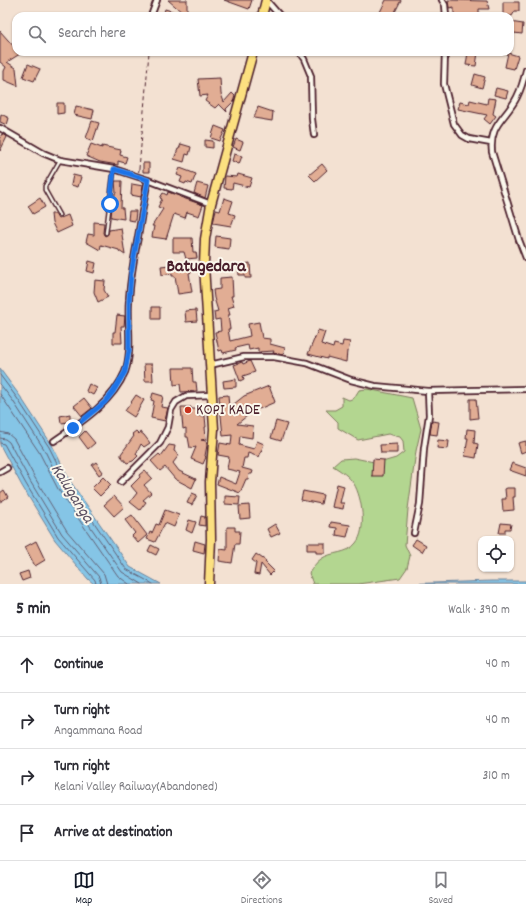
<!DOCTYPE html>
<meta charset="utf-8">
<style>
body{margin:0;font-family:Dekko,sans-serif;background:#f7f7f7;color:#2b2b33}
.controls{position:absolute;right:12px;bottom:12px;display:grid;overflow:hidden;border-radius:8px;box-shadow:0 1px 3px #0004}
.controls button{width:36px;height:36px;display:grid;place-items:center;padding:0;border:0;border-bottom:1px solid #e1e1e2;background:#fff;color:#2b2b33;font:20px sans-serif}
.stop{position:absolute;width:12px;height:12px;margin:-9px;border:3px solid #1a73e8;border-radius:50%;background:#fff}
.stop.end{background:#1a73e8;border-color:#fff;box-shadow:0 1px 4px #0008}
.list{margin:0;padding:0;list-style:none}
h2{display:flex;justify-content:space-between;align-items:center;height:52px;margin:0;padding:0 16px;font-size:17px}
h2 small{font-size:13px;font-weight:400;color:#7c7c81}
.list li{display:grid;grid-template-columns:26px 1fr auto;gap:12px;align-items:center;box-sizing:border-box;height:56px;padding:0 16px;border-top:1px solid #e1e1e2}
.list b{display:block;font-size:15px;white-space:nowrap}
.list p{margin:0;font-size:13px;white-space:nowrap;color:#7c7c81}
.list em{font-size:13px;font-style:normal;color:#7c7c81}
.icon{flex:none;width:22px;height:22px;fill:none;stroke:currentColor;stroke-width:2;stroke-linecap:round;stroke-linejoin:round}
.map{position:relative;flex:none;width:526px;height:584px;overflow:hidden}
.search{position:absolute;background:#fff;box-shadow:0 1px 3px #0004;left:12px;right:12px;top:12px;height:44px;display:flex;align-items:center;gap:10px;box-sizing:border-box;padding:0 14px;border-radius:12px;color:#7c7c81;font-size:15px}
.sheet{height:276px;background:#fff}
nav{display:flex;justify-content:space-around;align-items:center;box-sizing:border-box;height:56px;border-top:1px solid #e1e1e2;background:#fff;font-size:11px;color:#7c7c81}
nav a{display:grid;justify-items:center;gap:2px}
nav .on{color:#111827}
.map>svg:first-child{display:block}
.green{fill:#b3d690;stroke:#7e7a5e}
.water{fill:#85c5e6;stroke:#6d839b}
.lines{fill:none;stroke-linecap:round;stroke-linejoin:round}
.shore{stroke:#626176;stroke-width:1}
.building{fill:#e1ad94;stroke:#4a1f2b}
.service-casing{stroke:#4a1f2b;stroke-width:5.5}
.minor-casing{stroke:#4a1f2b;stroke-width:8}
.trunk-casing{stroke:#4a1f2b;stroke-width:11}
.path{stroke:#4a1f2b;stroke-width:1;stroke-dasharray:4 3;stroke-linecap:butt}
.service{stroke:#fbf7ec;stroke-width:2.5}
.minor{stroke:#fbf7ec;stroke-width:4.5}
.trunk{stroke:#fce080;stroke-width:8}
.path-bridge{stroke:#4a1f2b;stroke-width:1;stroke-dasharray:4 3;stroke-linecap:butt}
.route{stroke:#1a73e8;stroke-width:5}
.poi-dot{fill:#c8321e;stroke:#fbf7ec;stroke-width:1.5}
.labels{text-anchor:middle;dominant-baseline:central;stroke-width:4;stroke-linejoin:round;paint-order:stroke}
.poi-label{font-size:16px;fill:#4a1f2b;stroke:#fbf7ec;text-anchor:start}
.water-label{font-size:17px;font-style:italic;fill:#5c5163;stroke:#fbf7ec}
.quarter-label{font-size:18px;font-weight:bold;fill:#4a1f2b;stroke:#fbf7ec}
</style>
<div class="map">
<svg width="526" height="584" viewBox="0 0 526 584">
<rect width="100%" height="100%" fill="#f3e1d2"/>
<filter id="ink" filterUnits="userSpaceOnUse"><feTurbulence type="fractalNoise" baseFrequency=".025" numOctaves="2"/><feDisplacementMap in="SourceGraphic" scale="8" xChannelSelector="R" yChannelSelector="G"/><feConvolveMatrix kernelMatrix="1 2 1 2 8 2 1 2 1" color-interpolation-filters="sRGB"/></filter>
<g filter="url(#ink)">
<path class="green" d="M367 389 412 398 421 429 416 451 408 509 405 545 410 556 407 568 400 578 358 584H313L309 573C312 569 316 562 321 559 332 551 347 555 356 543 367 530 362 497 354 484 349 476 341 471 333 466L341 459 354 458 379 463 396 458 404 452 403 441 400 437 388 434 358 440 338 428V422L326 410H335L342 406V397L349 400 354 398 359 390Z"/>
<path class="water" d="M0 369 20 396 52 445 70 481 130 567 161 584H94L88 579 55 540 22 486 0 445Z
M491 581H526V584H403Z"/>
<g class="lines">
<path class="shore" d="M0 375 17 398 49 447 67 483 126 569 153 584
M0 384 13 401 44 449 62 486 122 572 142 584
M0 394 39 452 58 489 118 576 129 584
M0 432 8 434 14 439 35 478 67 531 104 574 107 584
M0 438 5 439 9 442 30 481 62 534 99 577 101 584
M0 443 4 444 26 484 58 537 95 580 96 584"/>
</g>
<path class="building" d="M168 0H187V13H183Z
M224 0H252L249 9Z
M386 0H401L393 16H389L380 12Z
M448 0 487 1 489 9H479V16H454V7L449 8Z
M503 2H519V11H515L512 16H503Z
M165 9 175 12 174 16H163Z
M510 22 523 24 522 34 514 33 511 44 510 43Z
M0 31 16 49V52H23L7 62 16 68 18 86 4 80V71L6 67 0 62Z
M468 52H478L476 66 466 65Z
M508 53 518 56 514 69 505 67Z
M28 64 40 69 34 81 23 77Z
M475 74 485 77 482 88 472 85Z
M220 78 221 94 224 102 232 93 235 96 233 102 226 109 227 112 219 104 215 108 205 101 208 95 200 96 198 79Z
M496 88 508 91 506 98 494 95Z
M488 98 496 99 493 114 496 116 490 124 484 119 487 115 458 109 460 102 469 104 470 100 487 104Z
M57 103H64V113L57 114Z
M76 106 94 110 92 119 74 115Z
M258 107 273 112 272 121 254 118Z
M1 114 9 118 7 125 0 122Z
M92 121 99 123 93 141 86 138Z
M215 126 225 130 220 141 211 138Z
M2 134 7 137 0 151V137Z
M236 139 243 142 240 150 233 147Z
M205 140 213 141V148L205 147Z
M91 144 102 148V146L121 150 120 155 127 157 125 163 118 161V165L100 162 86 156Z
M181 144 191 147 189 155 186 154 184 162 174 159 178 149H179Z
M234 154 242 156 239 164 232 161Z
M143 163H149V172H143Z
M322 164 327 170 315 181 309 175Z
M180 168 196 174 192 184 186 182 185 184 180 182 182 177 177 175Z
M238 174 252 178 249 187 233 183 232 189 224 188 225 176 237 177Z
M73 175 81 177 78 187 71 185Z
M115 181H122L121 208H123L124 219 111 217 112 207H114L115 193H116Z
M197 183 208 186 205 198 194 193Z
M132 184 143 186 141 197 131 195Z
M168 192 179 196 180 197 203 205 199 216 187 212 185 218 174 214 166 239 152 237 154 226H152L163 209 158 207 162 199 160 198 163 193 167 195Z
M40 198 45 207 33 214 28 206Z
M224 198 233 201 229 213 235 215 231 226 213 223 216 210 220 211Z
M129 211H136L135 221 128 220Z
M51 214H55L58 219 68 215 72 226 57 233 52 223Z
M94 222 104 223 103 233 105 236 108 234 109 230 121 228 125 255 119 251V250L101 245 100 250 86 242 88 234 94 235Z
M216 236 230 238 229 249 215 247Z
M173 238H192L193 252H196L197 258 186 259 184 252H173Z
M89 261 96 263 94 273 87 271Z
M190 262 192 272 189 273 192 292 178 294 175 276H172V273L162 275 161 266 169 265V266Z
M250 263 251 278H245V275H239L238 265Z
M232 277 233 296H231L234 306 228 308 230 315H228L230 329H228L230 341 250 336 248 324 259 322 262 338 270 339V344L285 348 283 355 273 353 274 351 258 352V348L249 350 248 345 235 348 236 350 223 353 222 350 219 351 215 332 221 331 220 319 215 320 214 312 218 311 214 298 213 290 220 289V278Z
M95 280 105 281 104 290 108 297 98 302 94 292Z
M152 307H160V319H152Z
M196 310 197 321 186 322 185 311Z
M117 315 125 316 124 326H121L122 343H113V332H115Z
M318 330 325 332 321 344 333 348 334 344 342 346 343 341 350 342 348 352 347 351 346 362 327 357V359L308 354Z
M250 361 255 372 243 376 244 379 240 381 234 365 242 362 243 364Z
M144 364H152L153 381H145Z
M173 368H192L193 382H196L197 391 181 392 180 384 174 385Z
M236 379V387L224 388 223 381Z
M89 384 97 388 93 395 86 391Z
M269 386 275 402 259 409 258 407 237 424 253 426 252 438 240 436 239 445 254 449 257 441 264 444 259 457 248 453 247 458H244L242 468 253 471 252 474H249L248 479H246L240 493 217 484 219 477 236 484 240 472 227 469 229 457 218 455 220 443 231 445 232 435 223 436 219 396 228 395 229 408 244 396Z
M153 393 163 396 161 407 168 408 165 421 151 418 154 401 151 400Z
M136 395 144 400 134 417 125 411Z
M84 398 92 408 82 416 74 406Z
M470 399H476L478 418 470 419Z
M181 407H191V409H197L198 416H205L206 427H205L206 439 201 440 206 441 207 445 205 456 206 457 203 464 191 459 196 447 190 448 188 437H186V428L183 429Z
M70 414V422L61 423 60 416Z
M276 421 287 424 281 441 271 438Z
M432 421 439 422 437 435 430 434Z
M467 429 475 430 474 443 478 444 476 458 465 456 468 438H466Z
M85 431 95 443 88 449 79 437Z
M136 431 139 434 140 432 144 435 150 443 144 447 141 444 136 454 138 456 133 461 127 463 121 456V454L134 436 132 434Z
M438 440 449 441 448 449 437 448Z
M526 441V451L521 453 518 443Z
M397 444V453H381L380 445Z
M169 445 175 446 174 451 179 455 173 463 179 471 196 479 192 488 175 479 165 467 160 471 151 461 159 454 161 456Z
M373 459 384 460 383 476H372Z
M96 462 103 472 99 475 92 465Z
M512 463 526 468V476L509 470Z
M145 470 152 478 144 485 151 493 143 500 146 502 140 510 130 502 137 493 131 486 140 477 139 475Z
M103 477 111 485 100 496 92 488Z
M337 484 344 486 340 503H344L343 509 332 507Z
M507 488H515V497H513L514 510 503 511 502 499H506L505 489Z
M4 490 8 497 0 502V493Z
M303 491 323 495 321 504 301 500Z
M192 493 197 495 192 505 187 503Z
M114 496 124 507 114 516 104 505Z
M225 496 240 497 239 505 225 504Z
M249 505 250 518 240 519 239 506Z
M165 510 179 515 174 527 165 523 155 542 147 539 150 532 152 533 156 524 159 525Z
M132 515 147 535 138 543 132 536 135 533 125 520Z
M201 516 205 517V526L199 525Z
M189 520 196 522 192 533 186 530Z
M331 522 350 525 347 537 336 535 337 528 330 527Z
M501 523 511 524 510 529H505V533H499Z
M275 524 280 533 271 537 267 529Z
M227 527H235V531H240L239 544H235L232 563 219 561 220 549 227 550Z
M416 539 426 545 422 552 412 545Z
M36 541 45 560 35 566 25 547Z
M195 541 205 544 204 553 193 550Z
M307 543H325V553H316V550H307Z
M151 545 159 549 156 555 148 551Z
M256 554 266 561 265 562 274 571 270 575 261 564 259 575 254 574 256 563 252 560Z
M28 571 30 578 22 581 19 574Z"/>
<g class="lines">
<defs>
<path id="service" d="M59 215 45 190V186L60 160
M106 233 114 169"/>
<path id="minor" d="M266 0 280 16
M442 0 445 5 446 16
M151 16 157 0
M299 52 304 59 311 76 312 119 314 135
M445 52 444 84 454 124 462 135 469 139 491 143
M526 70C524 79 521 89 517 97 506 119 489 124 492 152L519 240 526 258
M0 128 43 153 60 160 114 169 148 180 211 204
M210 365 244 357H274L307 363 351 380 375 386 428 391 526 389
M54 441C80 423 112 403 125 372 133 351 127 322 129 300 130 279 134 258 138 237 141 218 144 199 148 180
M0 472 7 468
M121 482 160 443 168 427 171 410 176 402 186 396 212 395
M414 533 420 504 424 448 429 415 428 391"/>
<path id="trunk" d="M262 16 266 0
M209 584 211 539 210 482 214 429 204 265 205 239 211 204 253 52"/>
</defs>
<use href="#service" class="service-casing"/>
<use href="#minor" class="minor-casing"/>
<use href="#trunk" class="trunk-casing"/>
<path class="path" d="M139 169 149 52"/>
<use href="#service" class="service"/>
<use href="#minor" class="minor"/>
<use href="#trunk" class="trunk"/>
<path class="path-bridge" d="M138 179 139 169"/>
</g>
</g>
<g class="lines" filter="url(#ink)">
<path class="route" d="M73 428 105 402 113 392 125 372 129 351V301L131 274 148 180 114 169 110 204"/>
</g>
<circle class="poi-dot" cx="188" cy="410" r="4"/>
<g class="labels">
<g class="poi-label">
<text x="196" y="410">KOPI KADE</text>
</g>
<g class="water-label">
<text transform="translate(71 494) rotate(58)">Kaluganga</text>
</g>
<g class="quarter-label">
<text x="206" y="267">Batugedara</text>
</g>
</g>
</svg>
<div class="controls">
<button><svg class="icon" aria-label="locate" viewBox="0 0 24 24"><circle cx="12" cy="12" r="6"/><path d="M12 2v4M12 18v4M2 12h4M18 12h4"/></svg></button>
</div>
<div class="stop" style="left:110px;top:204px"></div>
<div class="stop end" style="left:73px;top:428px"></div>
<div class="search"><svg class="icon" aria-label="search" viewBox="0 0 24 24"><circle cx="10" cy="10" r="6"/><path d="M15 15l6 6"/></svg>Search here</div>
</div>
<section class="sheet">
<h2>5 min<small>Walk · 390 m</small></h2>
<ul class="list">
<li><svg class="icon" aria-label="ahead" viewBox="0 0 24 24"><path d="M12 20V5M6 11l6-6 6 6"/></svg><div><b>Continue</b></div><em>40 m</em></li>
<li><svg class="icon" aria-label="right" viewBox="0 0 24 24"><path d="M7 20v-9h11M14 6l5 5-5 5"/></svg><div><b>Turn right</b><p>Angammana Road</p></div><em>40 m</em></li>
<li><svg class="icon" aria-label="right" viewBox="0 0 24 24"><path d="M7 20v-9h11M14 6l5 5-5 5"/></svg><div><b>Turn right</b><p>Kelani Valley Railway(Abandoned)</p></div><em>310 m</em></li>
<li><svg class="icon" aria-label="arrive" viewBox="0 0 24 24"><path d="M6 21V4h12l-3 4 3 4H6"/></svg><div><b>Arrive at destination</b></div></li>
</ul>
</section>
<nav>
<a class="on"><svg class="icon" aria-label="map" viewBox="0 0 24 24"><path d="M3 6l6-2 6 2 6-2v14l-6 2-6-2-6 2zM9 4v14M15 6v14"/></svg>Map</a>
<a><svg class="icon" aria-label="directions" viewBox="0 0 24 24"><path d="M12 3l9 9-9 9-9-9zM9 14v-3h6M13 9l2 2-2 2"/></svg>Directions</a>
<a><svg class="icon" aria-label="saved" viewBox="0 0 24 24"><path d="M7 4h10v16l-5-4-5 4z"/></svg>Saved</a>
</nav>
